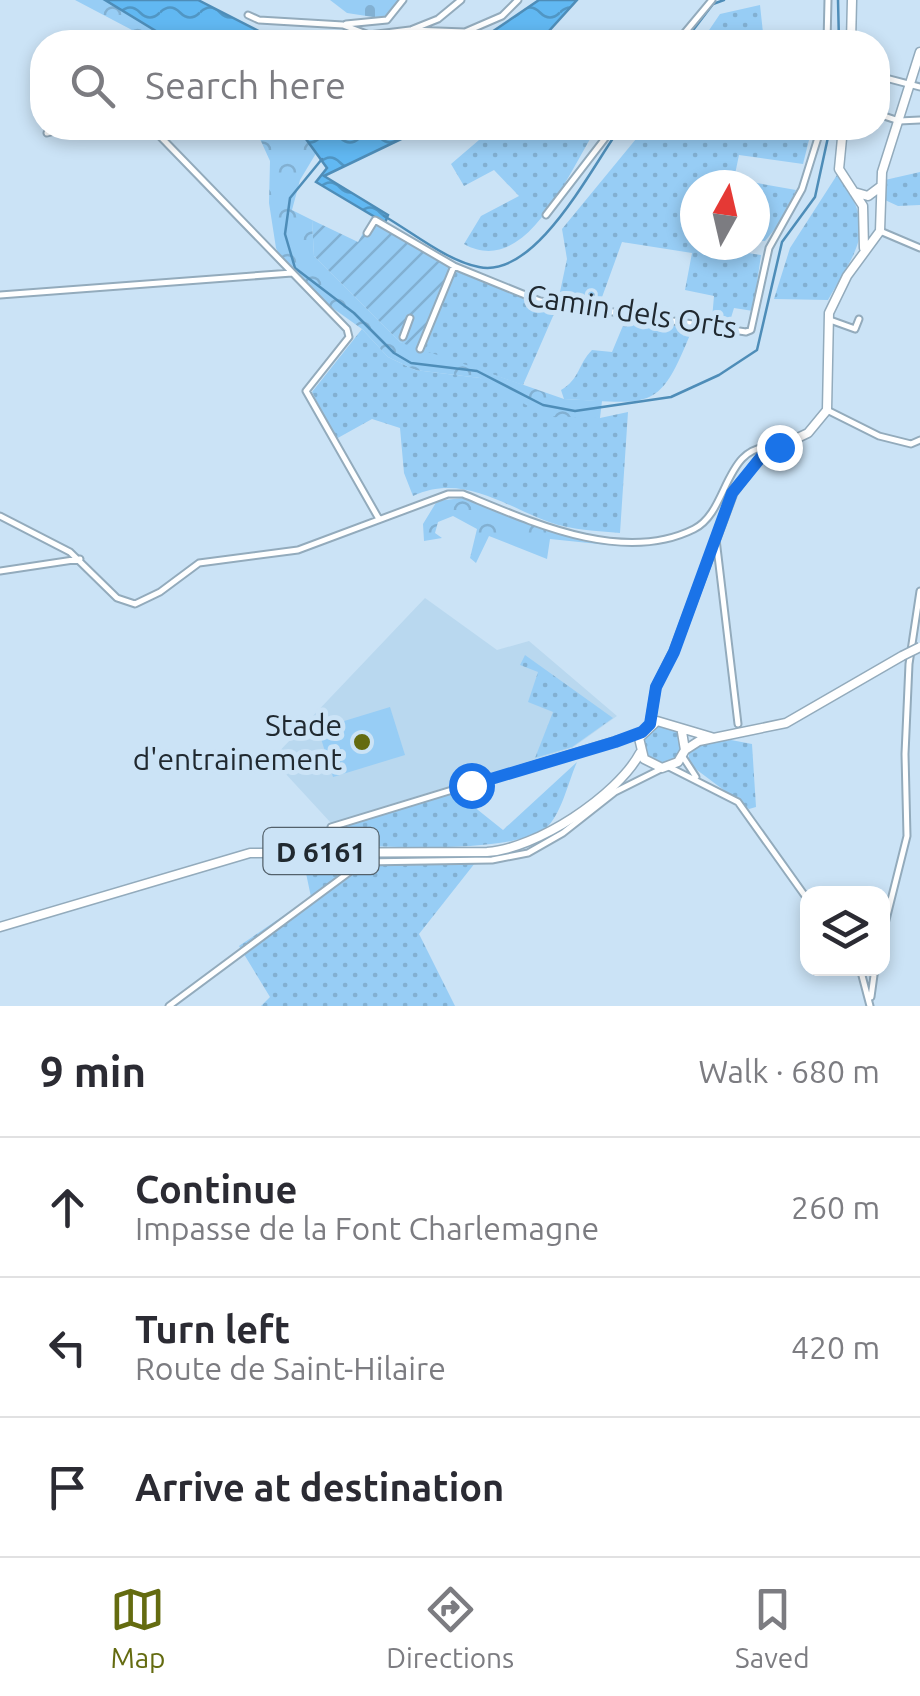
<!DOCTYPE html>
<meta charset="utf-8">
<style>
body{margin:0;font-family:Ubuntu,sans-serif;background:#f7f7f7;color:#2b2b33}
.controls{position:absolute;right:30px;bottom:30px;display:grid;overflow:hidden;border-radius:20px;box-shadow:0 5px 15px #0003}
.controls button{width:90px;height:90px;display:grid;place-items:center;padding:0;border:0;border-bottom:2px solid #e1e1e2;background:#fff;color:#2b2b33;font:50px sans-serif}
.compass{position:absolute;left:680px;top:170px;width:90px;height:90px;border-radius:50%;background:#fff;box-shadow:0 5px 15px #0003;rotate:8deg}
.stop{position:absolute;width:30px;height:30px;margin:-22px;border:8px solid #1a73e8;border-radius:50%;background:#fff}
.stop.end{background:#1a73e8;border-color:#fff;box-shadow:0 2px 10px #0008}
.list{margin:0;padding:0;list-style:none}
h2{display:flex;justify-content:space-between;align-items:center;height:130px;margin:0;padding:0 40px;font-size:42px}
h2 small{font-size:32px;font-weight:400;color:#7c7c81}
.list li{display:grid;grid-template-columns:65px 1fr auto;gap:30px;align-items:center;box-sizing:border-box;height:140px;padding:0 40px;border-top:2px solid #e1e1e2}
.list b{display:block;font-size:38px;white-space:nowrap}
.list p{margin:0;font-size:32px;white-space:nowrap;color:#7c7c81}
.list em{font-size:32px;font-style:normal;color:#7c7c81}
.icon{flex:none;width:55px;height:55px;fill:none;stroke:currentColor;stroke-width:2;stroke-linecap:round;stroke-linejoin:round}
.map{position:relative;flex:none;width:920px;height:1006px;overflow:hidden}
.search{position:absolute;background:#fff;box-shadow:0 5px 15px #0003;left:30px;right:30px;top:30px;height:110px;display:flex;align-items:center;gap:25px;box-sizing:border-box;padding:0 35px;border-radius:40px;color:#7c7c81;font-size:38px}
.sheet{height:550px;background:#fff}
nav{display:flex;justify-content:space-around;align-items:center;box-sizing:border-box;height:140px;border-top:2px solid #e1e1e2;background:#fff;font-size:28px;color:#7c7c81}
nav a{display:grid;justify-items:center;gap:5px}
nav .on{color:#646b10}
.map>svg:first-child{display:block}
.built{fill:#b9d8ef}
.grass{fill:url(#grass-dots)}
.forest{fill:url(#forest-crowns)}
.cemetery{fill:url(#cemetery-stones)}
.garden{fill:url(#garden-furrows)}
.pitch{fill:#97cdf5}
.water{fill:url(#water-waves);stroke:#4e8db8;stroke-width:2.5}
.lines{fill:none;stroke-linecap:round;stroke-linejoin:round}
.stream{stroke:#4e8db8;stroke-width:2.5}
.minor-casing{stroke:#93abbc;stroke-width:9}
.major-casing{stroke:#93abbc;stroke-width:11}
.minor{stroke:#fff;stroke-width:5}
.major{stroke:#fff;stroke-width:8}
.major-bridge-casing{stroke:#93abbc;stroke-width:11;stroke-linecap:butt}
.major-bridge{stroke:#fff;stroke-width:8}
.route{stroke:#1a73e8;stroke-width:12}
.poi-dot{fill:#646b10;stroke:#cbe3f6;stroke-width:4}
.labels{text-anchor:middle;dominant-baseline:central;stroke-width:10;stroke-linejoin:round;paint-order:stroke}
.shield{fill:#cbe3f6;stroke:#53616b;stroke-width:2.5}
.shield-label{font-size:28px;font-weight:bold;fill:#202930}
.street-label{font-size:30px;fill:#202930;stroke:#cbe3f6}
.poi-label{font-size:30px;fill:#202930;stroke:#cbe3f6;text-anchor:end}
</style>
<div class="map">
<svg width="920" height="1006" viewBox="0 0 920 1006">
<defs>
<pattern id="grass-dots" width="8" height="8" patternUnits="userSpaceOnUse" patternTransform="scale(2.5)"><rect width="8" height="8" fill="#97cdf5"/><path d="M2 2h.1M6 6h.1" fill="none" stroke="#82b0d2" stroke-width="1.8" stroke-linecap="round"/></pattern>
<pattern id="forest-crowns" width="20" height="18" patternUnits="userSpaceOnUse" patternTransform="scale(2.5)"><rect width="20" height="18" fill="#97cdf5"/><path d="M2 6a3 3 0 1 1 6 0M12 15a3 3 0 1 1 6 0" fill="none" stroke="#82b0d2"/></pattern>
<pattern id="cemetery-stones" width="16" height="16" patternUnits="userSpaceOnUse" patternTransform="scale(2.5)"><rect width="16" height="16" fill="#97cdf5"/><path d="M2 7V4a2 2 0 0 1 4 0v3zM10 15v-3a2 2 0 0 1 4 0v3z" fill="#82b0d2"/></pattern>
<pattern id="garden-furrows" width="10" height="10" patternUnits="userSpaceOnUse" patternTransform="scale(2.5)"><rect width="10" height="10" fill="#97cdf5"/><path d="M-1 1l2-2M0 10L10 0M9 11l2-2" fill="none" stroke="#82b0d2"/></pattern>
<pattern id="water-waves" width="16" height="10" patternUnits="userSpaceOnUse" patternTransform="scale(2.5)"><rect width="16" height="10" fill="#61b8f2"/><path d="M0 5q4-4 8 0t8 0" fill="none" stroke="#5096c4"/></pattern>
</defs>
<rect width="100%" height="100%" fill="#cbe3f6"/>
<path class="built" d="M425 598 497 650 529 641 617 716 572 748 331 823 272 759Z"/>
<path class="grass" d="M760 5 764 42H701L720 14Z
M493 128 595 131C568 173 526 279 464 244L481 216 519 196 494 170 464 186 451 164Z
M645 128H812L803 164 739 155 734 179 796 190 784 218 765 241 755 240V185H695V245L761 255 753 311 734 308 730 321 712 319 714 296 685 290 692 253 622 242 597 311 557 307 523 385 417 349 452 267 557 306 567 259 562 229Z
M920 172V205L898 206 885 200V180Z
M837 175C879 228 857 249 828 300L774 299 790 248Z
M627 316 694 325C659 412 656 404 564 399L561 390C580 379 578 364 592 350L612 352Z
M362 329 388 357 415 370 480 378 600 418 628 412 620 533C597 531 571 530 549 522 503 505 462 473 413 496L404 473 400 428 372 419 336 439 312 392Z
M525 655 613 718 572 747 535 758 553 712 528 702 538 672 520 665Z
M644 745a19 19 0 1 1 38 0a19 19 0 1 1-38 0Z
M731 740 752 744 756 807 749 809 689 764V753L700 744Z
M577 762C569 780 562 811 549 825 517 859 357 844 308 844L331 823 465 782 473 799 468 802 503 830Z
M303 859 475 863 419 934 455 1006H261L270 997 239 946 311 897Z"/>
<path class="forest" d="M75 0H105L173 42H117L132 30Z
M255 128H298L318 150 300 180 292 210 312 220 314 256 400 342 564 399 602 401 600 418 545 416 480 378 415 370 388 357 362 329 313 294 286 269 276 248 269 203 270 161Z
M462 498 568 533 609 539 608 545 550 539 547 559 489 536 476 563 470 558 477 529 453 516 438 522 435 533 442 538 424 541 423 524 437 501Z"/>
<path class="cemetery" d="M330 0H400L386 19 347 13Z"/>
<path class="garden" d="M371 219 452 267 417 349 400 342 314 256 312 220 358 242Z"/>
<path class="pitch" d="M390 707 405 755 333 777 318 729Z"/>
<path class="water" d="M105 0H198L280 42H174Z
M539 0H577L539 42H477Z
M298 128H424L324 176 388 215 385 223 316 182 327 168Z"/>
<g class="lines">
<path class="stream" d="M838 0 839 42
M684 42 713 4 724 0
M322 159 290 198 285 234 295 268 354 313 394 353 411 363 477 371 543 405 575 411 671 397 719 375 757 350 782 242 815 197 830 128
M384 216C412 232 447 261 479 267 536 279 591 168 620 128"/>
<defs>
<path id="minor" d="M248 15 259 20 343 25 369 35 410 30 465 32 502 16 518 0
M346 24 387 20 403 0
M413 29 438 19 461 0
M677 42 712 0
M827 42 828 0
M878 76 920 87
M878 114 899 121 920 120
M152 128 347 329 349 337 306 391 379 519
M47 133 66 128
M546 215 613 128
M880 231 920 248
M367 233 375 220 454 266 540 301 746 332 751 330 769 248 802 189 821 128
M0 295 292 273
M830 320 855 329 859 319
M403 337 410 318
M420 349 454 266
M827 410 879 436 911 444 920 440
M0 516 70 552 117 598 135 604 160 592 199 563 298 550 448 494H463C529 521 622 565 694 529 730 511 723 442 776 447
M716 539 738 724
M0 571 80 559
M683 757 696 777
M669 767 738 802 808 900
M331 827 642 732
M882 936 907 836 905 754 909 664 920 591
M860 968 870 1006
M871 997 875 968
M169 1006 363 862 492 860 528 853 563 833 615 792 661 769"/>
<path id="major" d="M851 42 852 0
M843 128 839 169 863 206 864 248
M854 192 868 196 880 187
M880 231 882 172 920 52
M650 724 656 687 674 651 733 493 762 455 808 433 827 410 829 313 847 276 880 231
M682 732 685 750 678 762 662 768 644 759 639 738 657 721 711 737
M685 750 699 741 786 723 902 656
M0 927 250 853 487 852C536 849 617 796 640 753"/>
</defs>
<use href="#minor" class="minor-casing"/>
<use href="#major" class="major-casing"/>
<use href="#minor" class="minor"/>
<use href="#major" class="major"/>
<defs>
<path id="major-bridge" d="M902 656 920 647"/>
</defs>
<use href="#major-bridge" class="major-bridge-casing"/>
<use href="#major-bridge" class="major-bridge"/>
</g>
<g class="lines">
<path class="route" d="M471 785 615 742 642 732 650 724 656 687 674 652 732 493 762 456 779 447"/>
</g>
<circle class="poi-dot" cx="362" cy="742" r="10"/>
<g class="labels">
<rect class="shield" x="263.5" y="828" width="115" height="46" rx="8"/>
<g class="shield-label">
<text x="321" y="851">D 6161</text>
</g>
<g class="street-label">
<text transform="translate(632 311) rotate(9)">Camin dels Orts</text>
</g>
<g class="poi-label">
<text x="342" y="725">Stade<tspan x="342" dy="34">d'entrainement</tspan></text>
</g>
</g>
</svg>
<div class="controls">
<button><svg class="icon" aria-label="layers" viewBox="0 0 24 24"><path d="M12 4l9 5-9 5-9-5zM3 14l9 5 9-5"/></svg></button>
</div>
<svg class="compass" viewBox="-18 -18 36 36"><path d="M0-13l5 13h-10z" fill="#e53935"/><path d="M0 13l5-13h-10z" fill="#7c7c81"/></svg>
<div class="stop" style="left:471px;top:785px"></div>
<div class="stop end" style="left:779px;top:447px"></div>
<div class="search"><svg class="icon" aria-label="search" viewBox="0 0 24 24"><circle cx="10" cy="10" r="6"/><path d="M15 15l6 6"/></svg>Search here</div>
</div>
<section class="sheet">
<h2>9 min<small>Walk · 680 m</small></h2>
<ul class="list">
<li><svg class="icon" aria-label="ahead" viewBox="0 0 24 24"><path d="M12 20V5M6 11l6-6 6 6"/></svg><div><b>Continue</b><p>Impasse de la Font Charlemagne</p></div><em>260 m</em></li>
<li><svg class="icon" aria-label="left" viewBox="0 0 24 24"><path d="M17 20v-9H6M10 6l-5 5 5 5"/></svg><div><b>Turn left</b><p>Route de Saint-Hilaire</p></div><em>420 m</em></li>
<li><svg class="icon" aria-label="arrive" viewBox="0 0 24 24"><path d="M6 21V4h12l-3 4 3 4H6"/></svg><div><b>Arrive at destination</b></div></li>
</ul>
</section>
<nav>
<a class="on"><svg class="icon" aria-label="map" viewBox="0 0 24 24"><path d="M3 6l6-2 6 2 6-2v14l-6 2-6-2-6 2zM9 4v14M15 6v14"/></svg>Map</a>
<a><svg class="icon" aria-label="directions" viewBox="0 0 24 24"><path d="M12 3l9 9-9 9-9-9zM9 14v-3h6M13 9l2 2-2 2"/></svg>Directions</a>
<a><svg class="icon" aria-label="saved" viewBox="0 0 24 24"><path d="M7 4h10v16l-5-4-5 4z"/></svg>Saved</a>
</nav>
